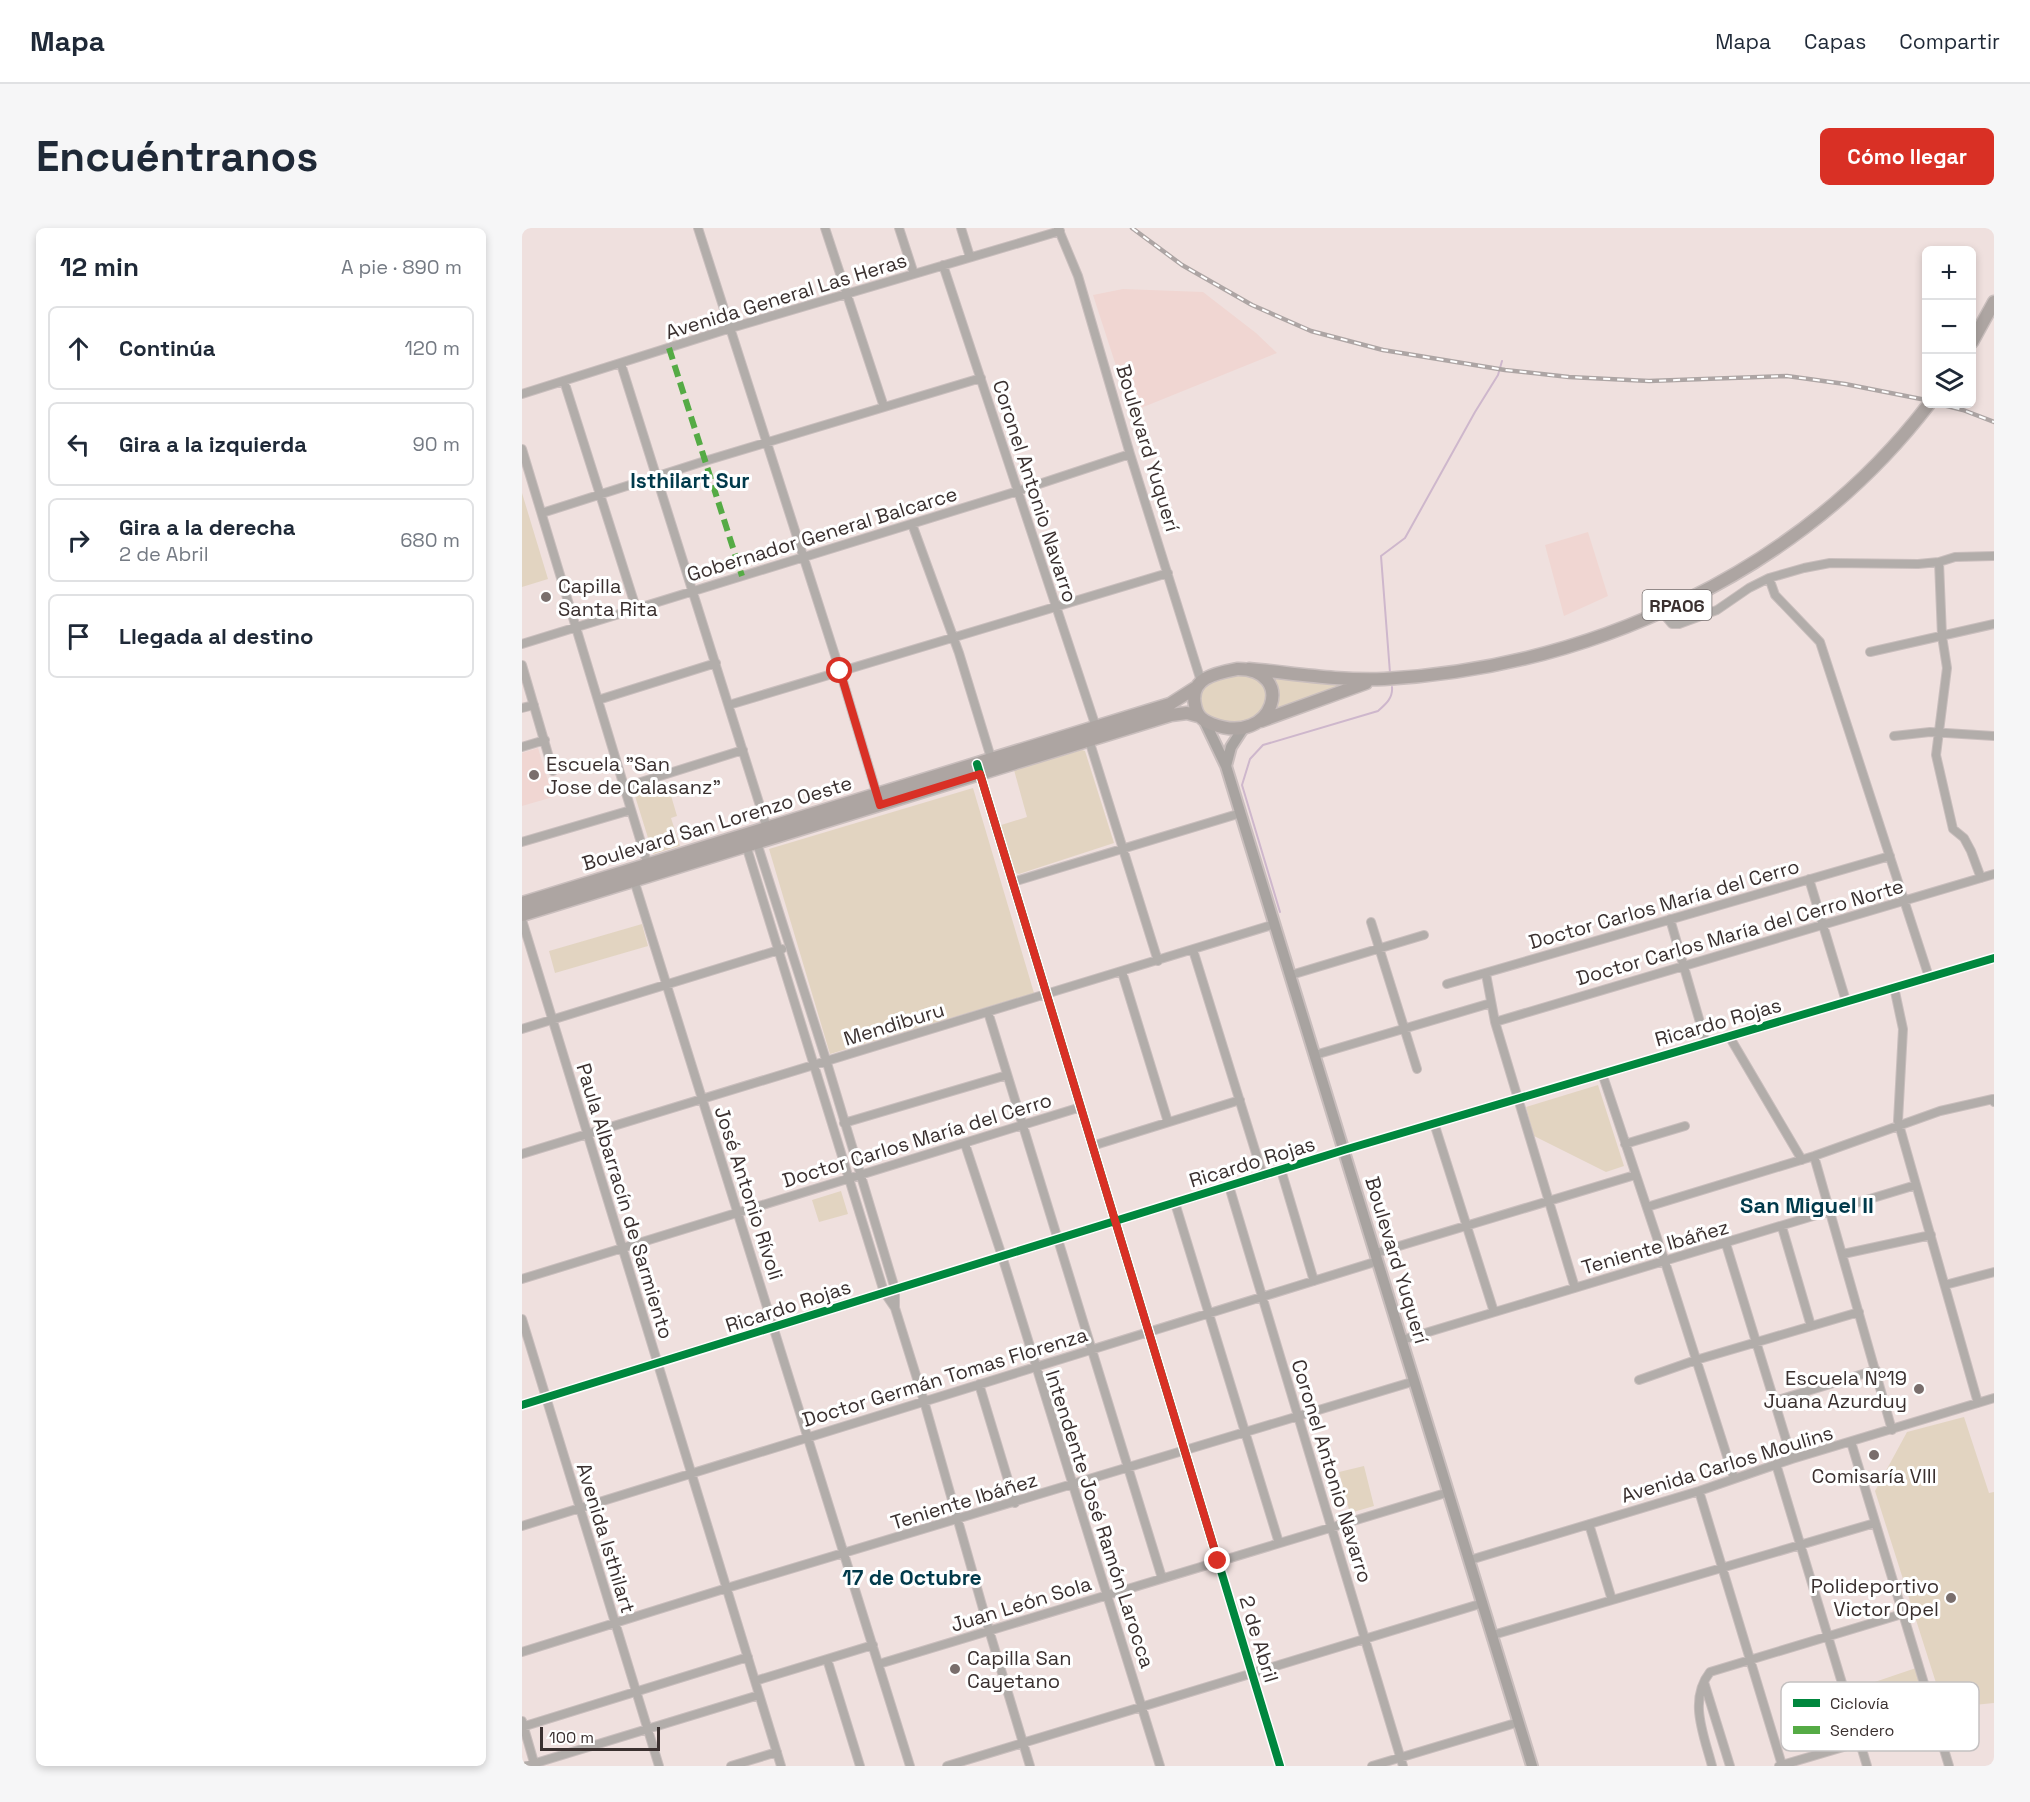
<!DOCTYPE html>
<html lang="es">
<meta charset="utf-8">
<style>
body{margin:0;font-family:"Space Grotesk",sans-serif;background:#f6f6f7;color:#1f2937}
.controls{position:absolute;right:18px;top:18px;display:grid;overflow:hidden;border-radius:9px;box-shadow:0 3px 9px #0003}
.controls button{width:54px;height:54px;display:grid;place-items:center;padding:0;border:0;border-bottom:2px solid #e0e1e3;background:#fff;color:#1f2937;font:30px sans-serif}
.scale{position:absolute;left:18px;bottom:15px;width:120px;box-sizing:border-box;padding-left:6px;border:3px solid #3a302f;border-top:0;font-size:16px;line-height:21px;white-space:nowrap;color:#3a302f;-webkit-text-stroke:4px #fff;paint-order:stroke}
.stop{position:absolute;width:18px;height:18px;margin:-14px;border:4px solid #d93025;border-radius:50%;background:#fff}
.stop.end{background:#d93025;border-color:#fff;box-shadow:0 2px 6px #0008}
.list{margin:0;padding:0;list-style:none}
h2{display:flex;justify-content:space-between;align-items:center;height:78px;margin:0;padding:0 24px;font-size:26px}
h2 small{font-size:20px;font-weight:400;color:#747a83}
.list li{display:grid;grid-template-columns:39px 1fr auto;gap:18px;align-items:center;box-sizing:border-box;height:84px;margin:0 12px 12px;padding:0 12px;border:2px solid #e0e1e3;border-radius:9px}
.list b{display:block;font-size:22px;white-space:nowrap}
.list p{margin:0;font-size:20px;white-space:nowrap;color:#747a83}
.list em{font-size:20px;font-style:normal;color:#747a83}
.icon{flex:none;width:33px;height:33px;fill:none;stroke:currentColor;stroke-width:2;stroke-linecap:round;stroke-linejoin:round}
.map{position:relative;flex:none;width:1472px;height:1538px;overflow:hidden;border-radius:9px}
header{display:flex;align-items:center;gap:36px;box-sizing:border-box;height:84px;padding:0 30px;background:#fff;border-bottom:2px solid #e0e1e3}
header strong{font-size:28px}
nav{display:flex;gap:33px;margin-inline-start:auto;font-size:21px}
.intro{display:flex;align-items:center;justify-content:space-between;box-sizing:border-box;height:144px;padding:0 36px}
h1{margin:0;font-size:42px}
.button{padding:15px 27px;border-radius:9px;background:#d93025;color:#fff;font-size:21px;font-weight:700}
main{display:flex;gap:36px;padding:0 36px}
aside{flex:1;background:#fff;border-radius:9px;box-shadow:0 3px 9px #0003}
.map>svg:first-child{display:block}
.built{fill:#f0d6d2}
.green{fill:#e2d4c1}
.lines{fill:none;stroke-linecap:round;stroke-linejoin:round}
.stream{stroke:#ceb7cc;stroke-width:2}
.street-casing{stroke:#c9bebd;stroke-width:10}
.secondary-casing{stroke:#c9bebd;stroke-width:14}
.primary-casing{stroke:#c9bebd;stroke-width:15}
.street{stroke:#b2adaa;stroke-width:8}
.secondary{stroke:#a8a3a0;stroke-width:10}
.primary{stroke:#ada5a2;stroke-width:12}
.rail-casing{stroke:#ada5a4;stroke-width:4.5}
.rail{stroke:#fff;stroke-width:2;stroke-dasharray:7;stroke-linecap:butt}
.quiet{stroke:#55ab45;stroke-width:6;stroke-dasharray:12 6;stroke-linecap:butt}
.cycleway-casing{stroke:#fff;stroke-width:11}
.cycleway{stroke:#00873e;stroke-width:8}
.route{stroke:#d93025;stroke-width:8}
.poi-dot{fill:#796e6c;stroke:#fff;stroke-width:2}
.labels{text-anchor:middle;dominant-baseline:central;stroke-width:6;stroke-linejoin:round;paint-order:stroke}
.shield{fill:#fff;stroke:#756e6d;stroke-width:1.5}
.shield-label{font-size:18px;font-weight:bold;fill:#3a302f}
.street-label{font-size:20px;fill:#3a302f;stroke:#fff}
.poi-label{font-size:20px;fill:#3a302f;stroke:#fff;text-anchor:start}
.neighbourhood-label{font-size:21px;font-weight:bold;fill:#013a4b;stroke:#fff}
.quarter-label{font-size:22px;font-weight:bold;fill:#013a4b;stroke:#fff}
.key{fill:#fff;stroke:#c4c1c1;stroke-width:1.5}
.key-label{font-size:16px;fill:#3a302f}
</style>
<header>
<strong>Mapa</strong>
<nav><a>Mapa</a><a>Capas</a><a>Compartir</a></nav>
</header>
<div class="intro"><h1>Encuéntranos</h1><a class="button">Cómo llegar</a></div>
<main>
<aside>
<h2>12 min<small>A pie · 890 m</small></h2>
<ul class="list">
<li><svg class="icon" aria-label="ahead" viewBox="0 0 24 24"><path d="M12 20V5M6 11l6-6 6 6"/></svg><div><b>Continúa</b></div><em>120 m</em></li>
<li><svg class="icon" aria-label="left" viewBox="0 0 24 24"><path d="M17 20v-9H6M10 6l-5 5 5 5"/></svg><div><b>Gira a la izquierda</b></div><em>90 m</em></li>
<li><svg class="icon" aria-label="right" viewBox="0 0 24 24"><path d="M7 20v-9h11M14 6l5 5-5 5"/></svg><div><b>Gira a la derecha</b><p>2 de Abril</p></div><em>680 m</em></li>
<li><svg class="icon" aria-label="arrive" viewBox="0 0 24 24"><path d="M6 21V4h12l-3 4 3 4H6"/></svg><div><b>Llegada al destino</b></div></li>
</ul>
</aside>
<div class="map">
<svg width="1472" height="1538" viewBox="0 0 1472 1538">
<rect width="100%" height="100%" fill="#efe0de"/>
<path class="built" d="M601 61 681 64 734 105 755 125 609 184 571 67Z
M1066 304 1086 368 1042 388 1023 317Z
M16 520 31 569 0 578V525Z"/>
<path class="green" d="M0 265 26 351 0 359Z
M723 446C741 452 744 459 747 477 741 481 735 489 729 492 724 495 716 494 710 494 679 495 672 478 684 452Z
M747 449 820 454V460L751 483Z
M560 522 563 523 592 615 497 646 489 643 476 598 505 589 492 542Z
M145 554 155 588 149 590 158 618 131 626 113 568 117 563Z
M451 560 512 765 308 826 247 621Z
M120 696 126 718 33 745 27 723Z
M1076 857 1102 938 1084 944 1012 908 1004 879Z
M319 963 326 986 297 994 290 972Z
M1442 1189 1467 1265 1472 1264V1475L1422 1480 1353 1263 1385 1204Z
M842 1238 852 1278 828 1285 817 1244Z
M1394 1440 1407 1478 1404 1484 1349 1502 1345 1500 1332 1461Z"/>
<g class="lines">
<path class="stream" d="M868 445 859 328 883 310 953 184 976 147 980 133
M758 684 720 557 728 531 741 517 856 483C864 476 871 470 870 459"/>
<defs>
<path id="street" d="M176 0 318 443 356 570
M303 0 362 179
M377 0 392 46
M439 0 448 29
M536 0 556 48 608 226 679 453
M421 37 574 499
M99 136 245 600
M42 153 114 380
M0 166 209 100 538 3
M0 221 127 641
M20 285 183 233 459 150
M390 296 437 425 470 533
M1417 334 1420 408 1425 440 1414 527 1431 601 1442 610 1449 623 1459 650
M1247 350 1253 367 1298 414 1407 749
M1140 384 1150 396H1157L1195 382 1227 360 1247 350 1282 340 1308 335 1396 336 1417 334 1433 329 1472 328
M0 416 496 263 608 226
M1348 424 1472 396
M0 437 31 543
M76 472 194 435
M207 477 646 345
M0 480 12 477
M1372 508 1408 504 1472 508
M567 512 636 733
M0 519 23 512
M457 543 758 1538
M103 559 221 522
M234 612 305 835 373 1061V1080
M0 614 109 582
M223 614 362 1064 373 1080 402 1173 467 1402 508 1538
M111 649 388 1538
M1287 651 1324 773
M491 654 719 585
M1148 691 1184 815
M0 692 259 1538
M849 694 895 841
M671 722 741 948
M600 744 646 894
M964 746 973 794 1053 1060
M769 747 902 707
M925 756 1368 628
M1372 759 1381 801 1376 893 1456 1175
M466 784 640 1350
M973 794 1472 646
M0 801 260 721
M1207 808 1280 932
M793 827 969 775
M1080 845 1143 1034 1212 1250
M322 895 485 847
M912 895 972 1084
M443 916 480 1028 638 1538
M1103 916 1163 898
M570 918 718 872
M0 926 753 696
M1292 928 1370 1202
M759 942 792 1053
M707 958 881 1538
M653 975 757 1315
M1125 979 1292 928 1418 883 1471 871 1472 874
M1260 999 1289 1098
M1204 1016 1270 1231
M854 1025 1113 947
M1321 1026 1409 1007
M0 1051 559 879
M1423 1057 1472 1044
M0 1091 137 1538
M880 1112 1394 957
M1117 1152 1174 1132 1337 1084
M457 1156 493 1275
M1253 1173 1354 1142
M0 1177 822 922 1472 730
M1329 1214 1427 1538
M1254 1236 1345 1538
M1177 1263 1260 1537
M1067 1296 1090 1372
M0 1298 856 1033
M948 1332 1177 1263 1270 1231 1472 1170
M971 1407 1353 1295
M0 1424 205 1360 893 1153
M305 1431 338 1538
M357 1436 927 1264
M233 1453 351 1417
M1182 1454 1208 1538
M0 1493 13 1538
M0 1499 226 1429
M4 1538 237 1467
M209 1538 255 1524
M425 1538 961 1375
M850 1538 997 1494
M1190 1538C1182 1507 1166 1472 1188 1444L1380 1386
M1257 1538 1413 1492"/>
<path id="secondary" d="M682 492 704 538 1010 1538
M704 538 709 519 722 499"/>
<path id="primary" d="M1450 114 1472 74
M715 441C775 440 753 520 690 496 680 492 675 488 673 477 667 450 694 445 715 441Z
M727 441C771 445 817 453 862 451 1071 439 1278 344 1407 176
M739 493 844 455
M0 675 648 476 673 460
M0 687 649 487 665 485 676 488"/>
</defs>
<use href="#street" class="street-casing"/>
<use href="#secondary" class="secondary-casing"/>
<use href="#primary" class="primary-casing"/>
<use href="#street" class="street"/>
<use href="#secondary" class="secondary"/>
<use href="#primary" class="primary"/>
<defs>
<path id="rail" d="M610 0 660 37 730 77 789 103 861 122 983 142 1047 149 1127 153 1265 148 1323 156 1404 172
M1417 176 1441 182 1472 194"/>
</defs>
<use href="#rail" class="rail-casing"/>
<use href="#rail" class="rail"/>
<path class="quiet" d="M147 120 220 348"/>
<defs>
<path id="cycleway" d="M455 536 758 1538
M0 1177 822 922 1472 730"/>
</defs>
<use href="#cycleway" class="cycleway-casing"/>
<use href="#cycleway" class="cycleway"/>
</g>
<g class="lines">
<path class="route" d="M318 443 358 577 458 546 696 1333"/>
</g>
<g class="poi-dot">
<circle cx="24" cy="369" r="6"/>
<circle cx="12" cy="547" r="6"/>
<circle cx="1397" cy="1161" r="6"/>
<circle cx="1352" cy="1227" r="6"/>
<circle cx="1429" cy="1370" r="6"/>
<circle cx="433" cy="1441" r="6"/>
</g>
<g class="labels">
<rect class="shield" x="1120.5" y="362" width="69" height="30" rx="4.5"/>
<g class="shield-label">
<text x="1155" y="377">RPA06</text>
</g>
<g class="street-label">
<text transform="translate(264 68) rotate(-17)">Avenida General Las Heras</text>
<text transform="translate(626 220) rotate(73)">Boulevard Yuquerí</text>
<text transform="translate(513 263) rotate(72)">Coronel Antonio Navarro</text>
<text transform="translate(300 306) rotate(-17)">Gobernador General Balcarce</text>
<text transform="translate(195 595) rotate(-17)">Boulevard San Lorenzo Oeste</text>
<text transform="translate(1142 676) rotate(-16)">Doctor Carlos María del Cerro</text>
<text transform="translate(1218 704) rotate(-16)">Doctor Carlos María del Cerro Norte</text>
<text transform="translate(1196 794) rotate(-16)">Ricardo Rojas</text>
<text transform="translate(372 796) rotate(-17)">Mendiburu</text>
<text transform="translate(395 912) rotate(-17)">Doctor Carlos María del Cerro</text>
<text transform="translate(730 934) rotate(-17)">Ricardo Rojas</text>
<text transform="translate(227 965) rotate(72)">José Antonio Rívoli</text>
<text transform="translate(103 973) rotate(73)">Paula Albarracín de Sarmiento</text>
<text transform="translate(1133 1019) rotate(-16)">Teniente Ibáñez</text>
<text transform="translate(875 1032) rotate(73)">Boulevard Yuquerí</text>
<text transform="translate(266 1078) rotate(-18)">Ricardo Rojas</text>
<text transform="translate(423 1149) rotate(-17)">Doctor Germán Tomas Florenza</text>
<text transform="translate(1205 1236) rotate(-17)">Avenida Carlos Moulins</text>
<text transform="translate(810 1243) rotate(73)">Coronel Antonio Navarro</text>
<text transform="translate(442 1273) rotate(-17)">Teniente Ibáñez</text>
<text transform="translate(578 1291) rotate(72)">Intendente José Ramón Larocca</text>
<text transform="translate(84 1310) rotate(73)">Avenida Isthilart</text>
<text transform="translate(499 1376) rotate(-17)">Juan León Sola</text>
<text transform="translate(737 1411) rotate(73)">2 de Abril</text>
</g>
<g class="poi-label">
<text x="36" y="358">Capilla<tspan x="36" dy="23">Santa Rita</tspan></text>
<text x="24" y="536">Escuela "San<tspan x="24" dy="23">Jose de Calasanz"</tspan></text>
<text x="1385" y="1150" text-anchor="end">Escuela Nº19<tspan x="1385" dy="23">Juana Azurduy</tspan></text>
<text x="1352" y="1248" text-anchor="middle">Comisaría VIII</text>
<text x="1417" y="1358" text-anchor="end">Polideportivo<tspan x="1417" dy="23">Victor Opel</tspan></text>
<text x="445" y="1430">Capilla San<tspan x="445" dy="23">Cayetano</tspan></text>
</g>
<g class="neighbourhood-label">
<text x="168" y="252">Isthilart Sur</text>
<text x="390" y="1349">17 de Octubre</text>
</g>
<g class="quarter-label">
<text x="1285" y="977">San Miguel II</text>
</g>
</g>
<rect x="1259" y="1454" width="198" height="69" rx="9" class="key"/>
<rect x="1271" y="1471" width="27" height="8" fill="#00873e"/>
<rect x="1271" y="1498" width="27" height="8" fill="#55ab45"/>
<g class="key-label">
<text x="1308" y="1481">Ciclovía</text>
<text x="1308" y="1508">Sendero</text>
</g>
</svg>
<div class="controls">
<button>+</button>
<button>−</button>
<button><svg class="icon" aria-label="layers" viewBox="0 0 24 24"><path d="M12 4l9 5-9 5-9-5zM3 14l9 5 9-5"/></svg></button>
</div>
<div class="scale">100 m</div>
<div class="stop" style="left:318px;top:443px"></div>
<div class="stop end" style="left:696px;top:1333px"></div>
</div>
</main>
